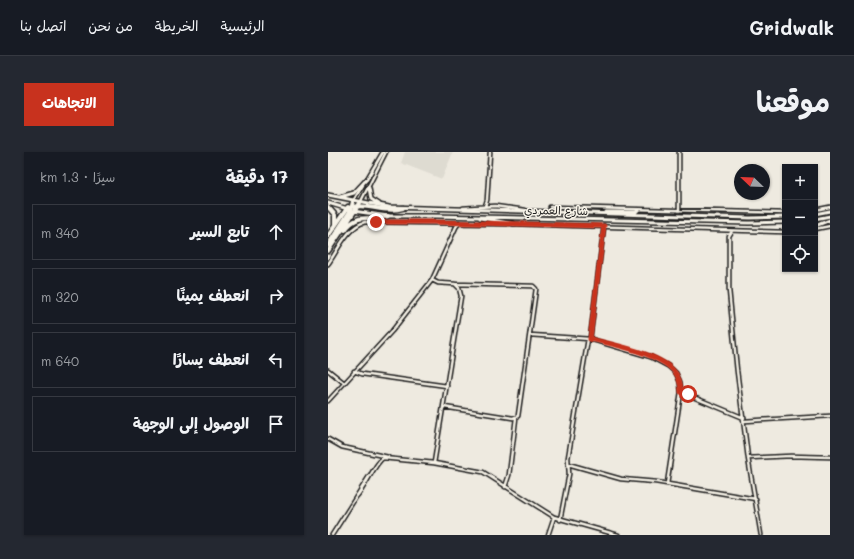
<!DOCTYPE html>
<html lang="ar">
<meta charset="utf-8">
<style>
body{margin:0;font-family:Mali,"Playpen Sans Arabic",sans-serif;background:#242831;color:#f1f3f6;direction:rtl}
.controls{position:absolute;right:12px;top:12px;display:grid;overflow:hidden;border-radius:0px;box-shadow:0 1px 3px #0004}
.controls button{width:36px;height:36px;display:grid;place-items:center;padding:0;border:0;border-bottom:1px solid #363941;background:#171b24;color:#f1f3f6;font:20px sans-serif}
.compass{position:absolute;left:406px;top:12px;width:36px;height:36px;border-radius:50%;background:#171b24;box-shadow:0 1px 3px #0004;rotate:293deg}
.stop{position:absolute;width:12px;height:12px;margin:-9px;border:3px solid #c8321e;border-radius:50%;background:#fff}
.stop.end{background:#c8321e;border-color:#fff;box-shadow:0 1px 4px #0008}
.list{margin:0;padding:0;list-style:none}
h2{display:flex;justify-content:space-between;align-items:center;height:52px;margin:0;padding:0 16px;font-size:17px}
h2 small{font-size:13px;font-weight:400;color:#9ea1a6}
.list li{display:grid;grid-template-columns:26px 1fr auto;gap:12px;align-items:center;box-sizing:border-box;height:56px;margin:0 8px 8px;padding:0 8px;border:1px solid #363941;border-radius:0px}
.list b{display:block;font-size:15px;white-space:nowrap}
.list em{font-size:13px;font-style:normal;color:#9ea1a6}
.icon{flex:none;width:22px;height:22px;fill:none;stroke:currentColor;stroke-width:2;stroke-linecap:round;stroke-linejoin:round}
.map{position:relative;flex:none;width:502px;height:383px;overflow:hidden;direction:ltr;border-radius:0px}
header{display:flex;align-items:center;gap:24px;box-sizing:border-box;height:56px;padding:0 20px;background:#171b24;border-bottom:1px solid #363941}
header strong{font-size:19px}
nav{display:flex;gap:22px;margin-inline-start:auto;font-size:14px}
.intro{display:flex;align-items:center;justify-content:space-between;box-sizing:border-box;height:96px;padding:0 24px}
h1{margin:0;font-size:28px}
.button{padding:10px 18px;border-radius:0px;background:#c8321e;color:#fff;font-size:14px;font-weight:700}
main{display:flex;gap:24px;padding:0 24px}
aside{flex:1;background:#171b24;border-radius:0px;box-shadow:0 1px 3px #0004}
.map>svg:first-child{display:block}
.built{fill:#dedbd1}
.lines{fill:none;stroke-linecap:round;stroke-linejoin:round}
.minor-casing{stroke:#1c1c1c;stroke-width:5.5}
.major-casing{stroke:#1c1c1c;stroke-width:6}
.highway-casing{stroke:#1c1c1c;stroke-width:7}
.minor{stroke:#f7f3e8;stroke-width:2.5}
.major{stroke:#f7f3e8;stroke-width:3}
.highway{stroke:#f7f3e8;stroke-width:4}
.route{stroke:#c8321e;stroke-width:5}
.labels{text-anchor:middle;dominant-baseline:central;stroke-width:3;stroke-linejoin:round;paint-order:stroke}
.street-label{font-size:11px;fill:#1c1c1c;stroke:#f7f3e8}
</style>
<header>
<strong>Gridwalk</strong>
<nav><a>الرئيسية</a><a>الخريطة</a><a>من نحن</a><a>اتصل بنا</a></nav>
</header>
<div class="intro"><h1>موقعنا</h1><a class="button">الاتجاهات</a></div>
<main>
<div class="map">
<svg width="502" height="383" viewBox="0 0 502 383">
<rect width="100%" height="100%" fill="#eeeae0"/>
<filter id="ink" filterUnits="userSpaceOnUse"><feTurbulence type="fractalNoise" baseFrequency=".025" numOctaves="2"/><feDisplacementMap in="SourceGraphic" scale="8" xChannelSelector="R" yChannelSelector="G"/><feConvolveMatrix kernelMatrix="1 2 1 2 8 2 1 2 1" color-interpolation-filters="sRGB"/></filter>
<g filter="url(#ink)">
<path class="built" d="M77 0H125L114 27 73 11Z"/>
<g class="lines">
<defs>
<path id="minor" d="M39 27 55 0
M25 49 35 33
M32 51 58 0
M157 54 159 48 162 0
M222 55 457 61
M135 56 167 54 197 58
M487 58 502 55
M351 59V0
M186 72 457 80
M487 77 502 74
M404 79 401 84V138L409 219 420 306 433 383
M0 112C10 98 19 75 37 70L179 72
M104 128 110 131 127 132 131 136 133 144 106 311
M202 183 262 187 323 205 340 214 348 221 352 230 353 240 339 332
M262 187 276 74
M0 218 15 230
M26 219 34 222 119 234
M353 240 416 266
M0 249 64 179 104 128 128 75 131 71
M116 255 185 266 190 264 208 137 205 134 127 132
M417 269 502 264
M0 287 14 295 60 305
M421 306 463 304 502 305
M240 312 293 327 328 330 428 347
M177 335 181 323 188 266
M28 345C38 335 46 312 55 306L106 311 155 320 226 365 290 383
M232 368 241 322 240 306 260 187
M4 383 42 323
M220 383 226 365"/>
<path id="major" d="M41 36 43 47 51 52
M0 43 61 55 422 66 457 65
M12 45 26 41 39 27
M0 51 20 57
M25 59 60 64H105L421 71 457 70
M278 60H308L310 58
M487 62 502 59
M152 66 186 72
M487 67 502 64
M487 74 502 68"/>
<path id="highway" d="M0 55 7 63V74
M19 57C36 49 56 62 75 56
M17 78C31 59 42 70 60 64
M0 84 20 55
M0 93 23 58 25 49
M0 99 32 51"/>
</defs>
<use href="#minor" class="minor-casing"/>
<use href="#major" class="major-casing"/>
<use href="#highway" class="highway-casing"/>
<use href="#minor" class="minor"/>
<use href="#major" class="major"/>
<use href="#highway" class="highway"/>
</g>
</g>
<g class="lines" filter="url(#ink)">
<path class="route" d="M48 70H106L276 74 262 187C284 192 329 201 345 218 351 224 353 232 353 240L360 242"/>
</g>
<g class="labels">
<g class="street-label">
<text transform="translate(228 58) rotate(1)">شارع العمردي</text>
</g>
</g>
</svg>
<div class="controls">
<button>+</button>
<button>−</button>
<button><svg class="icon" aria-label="locate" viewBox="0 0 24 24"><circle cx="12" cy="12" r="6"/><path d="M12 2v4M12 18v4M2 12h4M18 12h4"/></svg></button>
</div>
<svg class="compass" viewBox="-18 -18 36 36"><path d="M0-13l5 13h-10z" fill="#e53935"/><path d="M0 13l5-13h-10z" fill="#9ea1a6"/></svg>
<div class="stop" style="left:360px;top:242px"></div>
<div class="stop end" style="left:48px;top:70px"></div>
</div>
<aside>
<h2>17 دقيقة<small>سيرًا · 1.3 km</small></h2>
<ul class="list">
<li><svg class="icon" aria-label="ahead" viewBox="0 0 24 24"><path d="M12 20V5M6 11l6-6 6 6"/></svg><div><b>تابع السير</b></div><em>340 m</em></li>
<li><svg class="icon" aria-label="right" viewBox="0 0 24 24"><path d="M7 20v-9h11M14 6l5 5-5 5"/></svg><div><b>انعطف يمينًا</b></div><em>320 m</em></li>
<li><svg class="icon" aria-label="left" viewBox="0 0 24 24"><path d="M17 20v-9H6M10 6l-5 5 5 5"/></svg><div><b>انعطف يسارًا</b></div><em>640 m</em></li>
<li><svg class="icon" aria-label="arrive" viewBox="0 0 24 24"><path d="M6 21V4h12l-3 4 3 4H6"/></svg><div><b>الوصول إلى الوجهة</b></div></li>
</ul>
</aside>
</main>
